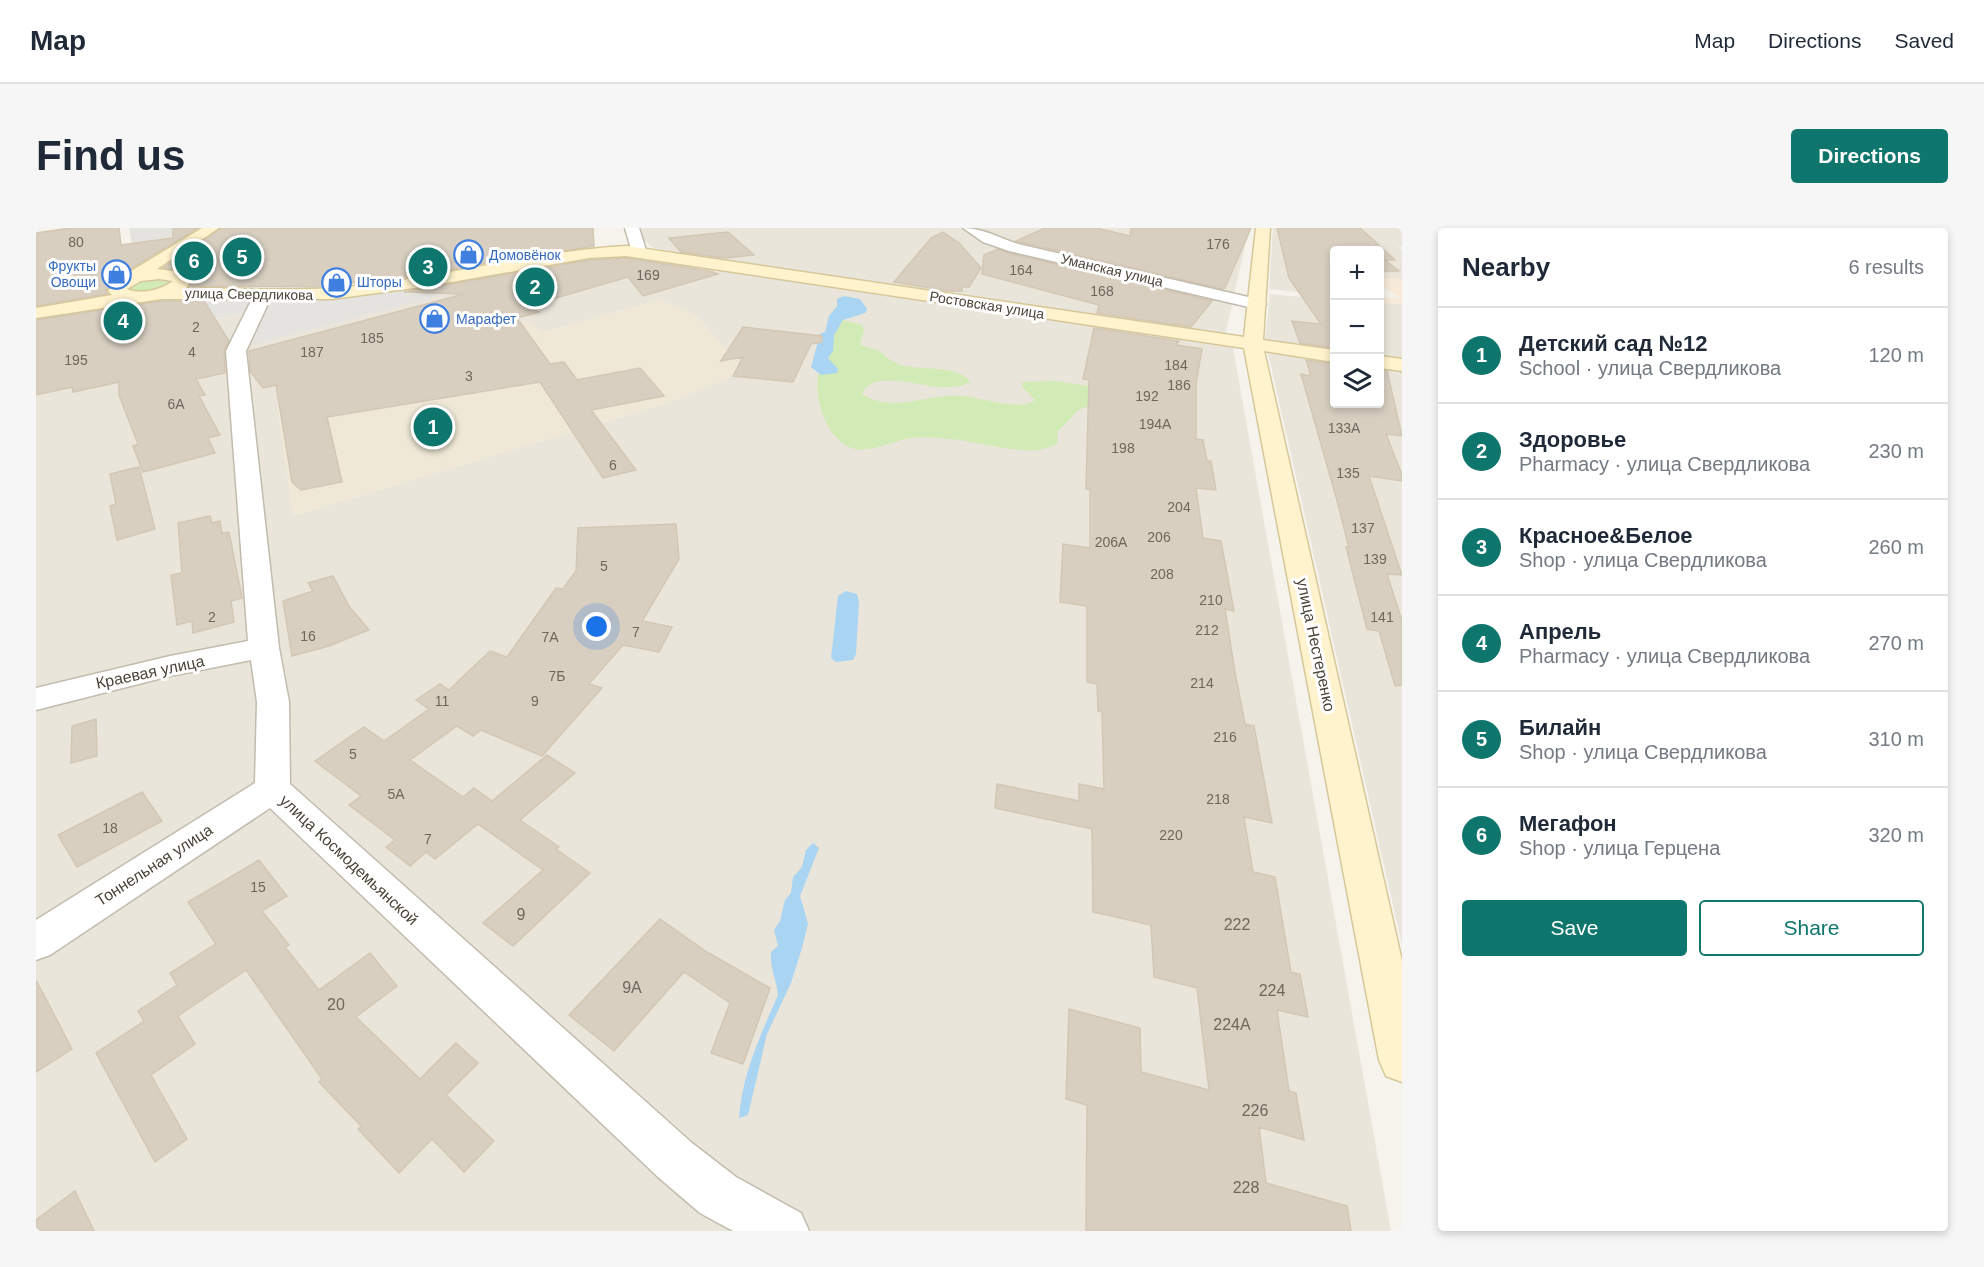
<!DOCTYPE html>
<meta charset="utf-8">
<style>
body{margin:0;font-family:Helvetica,sans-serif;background:#f6f6f7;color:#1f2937}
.controls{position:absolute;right:18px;top:18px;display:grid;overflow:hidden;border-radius:6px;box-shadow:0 3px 9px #0003}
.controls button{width:54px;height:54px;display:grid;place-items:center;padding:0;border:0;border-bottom:2px solid #e0e1e3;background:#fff;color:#1f2937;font:30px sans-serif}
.you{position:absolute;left:561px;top:399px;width:21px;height:21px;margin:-15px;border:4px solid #fff;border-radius:50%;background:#1a73e8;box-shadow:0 0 0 9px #1a73e833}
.badge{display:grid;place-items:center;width:39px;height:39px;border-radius:50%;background:#0f766e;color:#fff;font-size:20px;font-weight:700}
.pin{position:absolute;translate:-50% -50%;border:3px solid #fff;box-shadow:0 2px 6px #0006}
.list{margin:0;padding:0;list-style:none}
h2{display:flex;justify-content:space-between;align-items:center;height:78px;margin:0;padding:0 24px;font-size:26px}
h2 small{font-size:20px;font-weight:400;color:#747a83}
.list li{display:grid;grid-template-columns:39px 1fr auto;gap:18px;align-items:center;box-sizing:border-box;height:96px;padding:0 24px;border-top:2px solid #e0e1e3}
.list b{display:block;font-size:22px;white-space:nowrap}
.list p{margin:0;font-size:20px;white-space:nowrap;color:#747a83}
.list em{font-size:20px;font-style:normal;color:#747a83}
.actions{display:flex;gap:12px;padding:18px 24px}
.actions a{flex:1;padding:14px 0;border:2px solid #0f766e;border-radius:6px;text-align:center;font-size:21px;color:#0f766e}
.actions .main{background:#0f766e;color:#fff}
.icon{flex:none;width:33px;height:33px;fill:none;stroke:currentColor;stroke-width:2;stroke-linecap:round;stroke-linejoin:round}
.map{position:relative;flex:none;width:1366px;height:1003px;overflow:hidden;border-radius:6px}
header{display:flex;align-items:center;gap:36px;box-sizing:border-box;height:84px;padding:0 30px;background:#fff;border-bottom:2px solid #e0e1e3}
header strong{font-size:28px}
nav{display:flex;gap:33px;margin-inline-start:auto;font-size:21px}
.intro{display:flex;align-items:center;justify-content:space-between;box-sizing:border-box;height:144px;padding:0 36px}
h1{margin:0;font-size:42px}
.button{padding:15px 27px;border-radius:6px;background:#0f766e;color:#fff;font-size:21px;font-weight:700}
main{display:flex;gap:36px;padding:0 36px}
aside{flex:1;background:#fff;border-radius:6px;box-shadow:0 3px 9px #0003}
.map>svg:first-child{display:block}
.residential{fill:#eae5da;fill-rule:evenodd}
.commercial{fill:#f7ead8}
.education{fill:#efe8d6}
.green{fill:#d2eab5}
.parking{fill:#e5e3e0}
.water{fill:#a9d4f2}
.building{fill:#d8cfc1;stroke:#d3c7b4;stroke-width:1.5}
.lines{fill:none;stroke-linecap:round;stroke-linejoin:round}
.street-casing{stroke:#c2bbae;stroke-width:3}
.secondary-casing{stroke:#d6c79b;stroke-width:3}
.street{fill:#fff;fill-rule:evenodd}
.secondary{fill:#fff3cd;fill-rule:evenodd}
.labels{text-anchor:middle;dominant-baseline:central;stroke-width:6;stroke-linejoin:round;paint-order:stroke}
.number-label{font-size:14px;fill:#6e675b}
.far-shop-label{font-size:14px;fill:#366cbe;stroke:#fff;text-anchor:start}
.far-street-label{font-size:14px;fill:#4b4439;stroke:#fff}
.street-label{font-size:16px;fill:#4b4439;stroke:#fff}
.near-number-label{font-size:16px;fill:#6e675b}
</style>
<header>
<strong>Map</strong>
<nav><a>Map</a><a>Directions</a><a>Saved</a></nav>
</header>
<div class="intro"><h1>Find us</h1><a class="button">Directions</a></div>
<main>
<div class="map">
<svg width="1366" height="1003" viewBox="0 0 1366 1003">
<rect width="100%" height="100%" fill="#f6f3ec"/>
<path class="residential" d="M605 0H1213L1189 108 687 34 615 19 608 12Z
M1237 0H1366V19H1362L1366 22V51L1344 50V22H1298L1267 65 1233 61Z
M555 27 609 28 1197 120 1355 1003H0V127L225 82 495 43 486 38ZM624 72 661 88 703 137 697 148 631 175 257 288 418 129Z
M1234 66 1298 72V124L1229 114Z
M1344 75 1366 76V133L1344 130Z
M1232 125 1298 133V176H1344V139L1366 142V717Z"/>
<path class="commercial" d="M1344 50 1366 51V76L1344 75V69L1364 70 1344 56Z"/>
<path class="education" d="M624 72 661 88 703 137 697 148 631 175 257 288 241 178 417 129 452 96 489 93 508 104Z"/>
<path class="green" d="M119 49 139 52C124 61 108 69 90 61L93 56Z
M807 92 826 97 828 102 824 116C829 120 835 119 841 122 850 127 854 134 865 137 887 143 919 136 935 154 925 159 913 160 902 159 884 158 834 141 826 166 857 186 892 165 926 168 945 169 983 184 999 172L985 157 987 154 1019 153 1060 159 1063 176C1036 180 1040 188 1021 204L1022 215C995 233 943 212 913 211 901 210 888 209 876 210 855 212 832 228 813 219 789 208 778 169 782 146L785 147 802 142 792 130 798 107Z"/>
<path class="parking" d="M93 0H152L138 10 118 12 120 24 104 36 0 58V31L96 17Z
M486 38 497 43 208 119 231 70Z
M126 69H221L214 84 143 98 0 97V89Z"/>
<path class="water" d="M808 68 824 71 831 81 829 85 807 92 798 107 797 123 792 130 802 141 801 145 785 147 775 139 784 106 789 104 793 88 801 78V71Z
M810 363 821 366 823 374 820 426 817 432 800 434 795 430 802 368Z
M777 615 783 620 764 668 772 696 766 720 755 755 731 806 712 887 703 890C706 846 725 806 742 767 740 749 734 744 735 724L742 718 738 702 744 693 749 672 755 665 757 649 766 639 770 622Z"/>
<path class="building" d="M35 0H83L85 17 137 10V0H162L81 49 70 62 71 66 0 78V5Z
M185 0H557L558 18 360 50 283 59 154 58 157 52 151 43 127 40Z
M1009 0H1060L1094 8 1095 0H1215L1189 60 1186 61 980 13Z
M1241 0H1324L1359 32H1349L1363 43H1344V22H1299V120L1264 115 1256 93 1285 96 1253 50Z
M692 4 718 27 688 30 645 24 633 10Z
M907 4 923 15 945 40 933 59H926V63H912L858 54 895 10Z
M962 21 972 25 1176 73 1155 99 1061 85 1063 77 946 46 948 27Z
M590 30 673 43 682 46 607 68 592 49 492 78 503 84 481 90 514 136 528 134 541 152 604 140 628 168 555 182 600 242 567 250 504 154 291 189 306 254 265 262 256 254 240 157 227 160 214 143 213 123 428 66 368 64 553 32Z
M126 73H168L193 113 188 123 189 145 160 151 169 167 163 168 184 207 172 210 179 225 107 244 97 218 102 216 83 167V154L37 164 36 159 0 167V92Z
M707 99 786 108V114L775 116 757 154 697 148 707 129 685 133Z
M1058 100 1143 113 1140 117 1166 121 1160 156V211L1167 212 1171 233H1175L1180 262 1160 260 1167 310 1185 313 1198 383 1189 381 1199 444 1209 496 1218 498 1236 595 1208 589 1217 644 1239 649 1255 744 1264 746 1272 789 1241 782 1253 863 1260 865 1268 912 1223 899 1230 955 1311 978 1315 1003H1050L1051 877 1030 871 1033 781 1104 800 1105 844 1173 862 1161 760 1118 749 1115 697 1057 684 1056 601 959 580 961 556 1043 573V556L1068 561 1066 484 1062 483 1061 456 1051 454V378L1024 374 1027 316 1054 320V261H1050L1053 152 1047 151Z
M1270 132 1299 136V176H1344V142L1351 143 1366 208 1350 206 1366 247V253L1333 248 1366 347 1351 346 1366 393V457L1359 458 1343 403 1331 401 1310 319 1313 320 1302 276 1265 146 1275 148Z
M103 239 119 301 81 312 74 278 80 276 74 246Z
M174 288 176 295 184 293 186 305 193 304 206 370 195 373 198 394 157 405 156 393 141 397 135 347 146 345 142 295Z
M640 296 643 331 606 393 636 399 623 424 587 417 553 456 566 460 506 528 445 502 437 508 421 498 374 532 427 569 438 560 456 573 511 527 539 545 484 592 523 619 520 621 554 645 477 718 447 695 507 642 442 596 399 631 390 624 374 638 350 619 359 612 313 577 325 568 279 533 328 499 348 513 393 481 380 472 404 456 413 462 454 423 471 429 520 360 527 361 540 343 542 300Z
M297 348 313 378 333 402 293 418 256 428 247 373 277 363 272 355Z
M60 491 61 528 35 535 36 498Z
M106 564 126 593 41 639 22 607Z
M223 632 251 668 226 683 253 717 249 719 283 762 334 725 361 758 320 789 384 851 420 815 442 835 410 867 458 913 428 944 396 911 363 945 322 901 325 898 283 854 286 851 210 742 142 788 159 816 115 847 151 911 119 934 60 825 108 793 102 783 141 757 134 745 180 716 152 674Z
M624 691 671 724 734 760 707 836 675 825 694 775 648 744 578 823 533 787Z
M0 752 36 821 0 844Z
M39 963 58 1003H0V992Z"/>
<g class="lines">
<defs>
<path id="street" d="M589 0H603L611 25 609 28H597Z
M927 0C947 0 963 10 982 16L1221 71 1227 72 1230 76 1227 80 1221 81 973 23 947 14Z
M227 62 233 63 236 67 210 123 243 420 253 474 254 556 656 915 700 949 765 985 773 1003H697L664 985 622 949 234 580 14 727 0 732V692L219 555 221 474 215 432 134 448 0 482V460L134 428 212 413 190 123 218 67 221 63Z"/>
<path id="secondary" d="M166 0H183L121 41 151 45 155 53 150 60C209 60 268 65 328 57 415 47 502 23 590 18L1208 109 1220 0H1234L1227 112 1298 122V134L1228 123 1366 733V854L1350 848 1343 832 1208 120 590 28 553 30 393 58 296 71H126L0 90V80L76 67 72 63 82 51ZM123 51 137 53C125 62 105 67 91 61L105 53Z
M1344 128 1366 131V143L1344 140Z"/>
</defs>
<use href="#street" class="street-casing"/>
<use href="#secondary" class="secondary-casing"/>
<use href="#street" class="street"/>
<use href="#secondary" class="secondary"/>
</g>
<defs>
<symbol id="shop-ring" viewBox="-11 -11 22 22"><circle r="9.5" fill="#fff" stroke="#3f7fe0" stroke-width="1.5"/><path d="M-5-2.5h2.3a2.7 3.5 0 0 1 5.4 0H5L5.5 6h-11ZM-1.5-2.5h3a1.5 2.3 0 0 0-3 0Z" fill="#3f7fe0"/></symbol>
</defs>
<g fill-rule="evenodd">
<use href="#shop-ring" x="416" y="10" width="33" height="33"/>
<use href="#shop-ring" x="64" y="30" width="33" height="33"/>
<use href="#shop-ring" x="284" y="38" width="33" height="33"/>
<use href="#shop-ring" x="382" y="74" width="33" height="33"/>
</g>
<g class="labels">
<g class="number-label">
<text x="40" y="14">80</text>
<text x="1182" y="16">176</text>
<text x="985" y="42">164</text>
<text x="612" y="47">169</text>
<text x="1066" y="63">168</text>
<text x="160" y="99">2</text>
<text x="336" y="110">185</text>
<text x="156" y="124">4</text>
<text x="276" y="124">187</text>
<text x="40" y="132">195</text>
<text x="1140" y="137">184</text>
<text x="433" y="148">3</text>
<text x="1143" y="157">186</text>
<text x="1111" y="168">192</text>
<text x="140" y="176">6А</text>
<text x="1119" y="196">194А</text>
<text x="1308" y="200">133А</text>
<text x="1087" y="220">198</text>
<text x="577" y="237">6</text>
<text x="1312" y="245">135</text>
<text x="1143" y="279">204</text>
<text x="1327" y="300">137</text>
<text x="1123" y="309">206</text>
<text x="1075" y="314">206А</text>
<text x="1339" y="331">139</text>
<text x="568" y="338">5</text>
<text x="1126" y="346">208</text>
<text x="1175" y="372">210</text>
<text x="176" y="389">2</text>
<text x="1346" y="389">141</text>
<text x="1171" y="402">212</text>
<text x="600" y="404">7</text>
<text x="272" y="408">16</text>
<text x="514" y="409">7А</text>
<text x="521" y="448">7Б</text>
<text x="1166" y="455">214</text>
<text x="406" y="473">11</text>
<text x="499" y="473">9</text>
<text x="1189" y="509">216</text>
<text x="317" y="526">5</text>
<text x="360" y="566">5А</text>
<text x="1182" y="571">218</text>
<text x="74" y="600">18</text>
<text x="1135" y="607">220</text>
<text x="392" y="611">7</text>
<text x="222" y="659">15</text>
</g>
<g class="far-shop-label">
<text x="453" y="27">Домовёнок</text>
<text x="60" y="38" text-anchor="end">Фрукты<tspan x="60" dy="16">Овощи</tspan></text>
<text x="321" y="54">Шторы</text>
<text x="420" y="91">Марафет</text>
</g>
<g class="far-street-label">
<text transform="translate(1076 42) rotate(13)">Уманская улица</text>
<text transform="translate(213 66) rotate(1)">улица Свердликова</text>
<text transform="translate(951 77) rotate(9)">Ростовская улица</text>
</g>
<g class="street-label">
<text transform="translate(1280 417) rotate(78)">улица Нестеренко</text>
<text transform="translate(114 444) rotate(-12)">Краевая улица</text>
<text transform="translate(313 632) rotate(43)">улица Космодемьянской</text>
<text transform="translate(118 637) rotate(-33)">Тоннельная улица</text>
</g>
<g class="near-number-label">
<text x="485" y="686">9</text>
<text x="1201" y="696">222</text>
<text x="596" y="759">9А</text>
<text x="1236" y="762">224</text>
<text x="300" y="776">20</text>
<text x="1196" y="796">224А</text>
<text x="1219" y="882">226</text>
<text x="1210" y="959">228</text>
</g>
</g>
</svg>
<div class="controls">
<button>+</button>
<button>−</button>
<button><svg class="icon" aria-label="layers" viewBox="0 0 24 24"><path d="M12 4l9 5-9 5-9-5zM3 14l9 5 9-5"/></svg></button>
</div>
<div class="you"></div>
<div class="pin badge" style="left:397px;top:199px">1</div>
<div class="pin badge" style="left:499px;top:59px">2</div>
<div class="pin badge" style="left:392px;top:39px">3</div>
<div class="pin badge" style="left:87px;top:93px">4</div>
<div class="pin badge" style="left:206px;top:29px">5</div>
<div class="pin badge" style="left:158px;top:33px">6</div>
</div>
<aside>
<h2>Nearby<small>6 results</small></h2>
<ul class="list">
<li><span class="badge">1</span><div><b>Детский сад №12</b><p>School · улица Свердликова</p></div><em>120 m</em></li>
<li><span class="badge">2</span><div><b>Здоровье</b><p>Pharmacy · улица Свердликова</p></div><em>230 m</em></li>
<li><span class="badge">3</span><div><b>Красное&amp;Белое</b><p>Shop · улица Свердликова</p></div><em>260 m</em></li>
<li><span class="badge">4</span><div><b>Апрель</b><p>Pharmacy · улица Свердликова</p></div><em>270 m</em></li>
<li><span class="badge">5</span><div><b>Билайн</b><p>Shop · улица Свердликова</p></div><em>310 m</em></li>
<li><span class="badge">6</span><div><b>Мегафон</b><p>Shop · улица Герцена</p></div><em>320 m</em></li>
</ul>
<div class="actions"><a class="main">Save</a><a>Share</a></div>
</aside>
</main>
